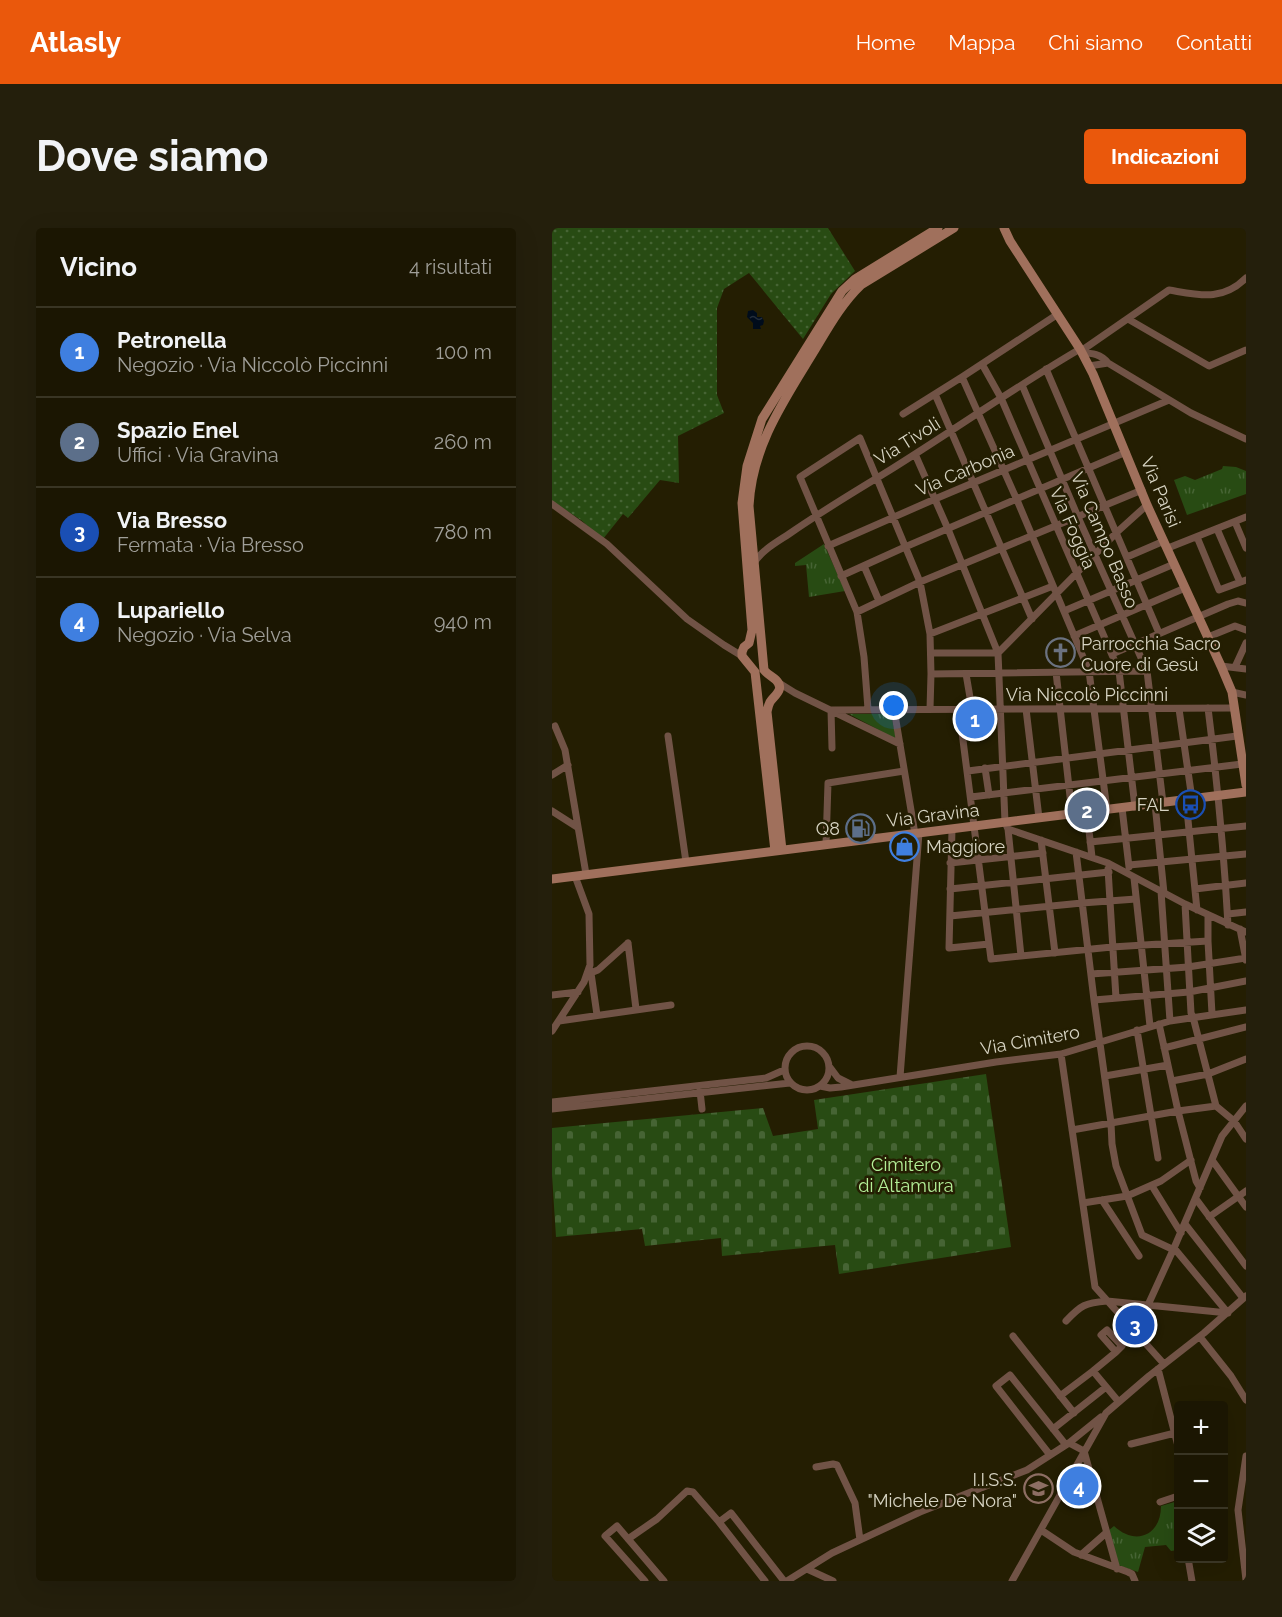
<!DOCTYPE html>
<html lang="it">
<meta charset="utf-8">
<style>
body{margin:0;font-family:Raleway,sans-serif;background:#241f0c;color:#f1f3f6}
.controls{position:absolute;right:18px;bottom:18px;display:grid;overflow:hidden;border-radius:6px;box-shadow:0 6px 24px #0002}
.controls button{width:54px;height:54px;display:grid;place-items:center;padding:0;border:0;border-bottom:2px solid #393524;background:#1b1602;color:#f1f3f6;font:30px sans-serif}
.you{position:absolute;left:342px;top:478px;width:21px;height:21px;margin:-15px;border:4px solid #fff;border-radius:50%;background:#1a73e8;box-shadow:0 0 0 9px #1a73e833}
.badge{display:grid;place-items:center;width:39px;height:39px;border-radius:50%;background:#ea580c;color:#fff;font-size:20px;font-weight:700}
.pin{position:absolute;translate:-50% -50%;border:3px solid #fff;box-shadow:0 2px 6px #0006}
.list{margin:0;padding:0;list-style:none}
h2{display:flex;justify-content:space-between;align-items:center;height:78px;margin:0;padding:0 24px;font-size:26px}
h2 small{font-size:20px;font-weight:400;color:#a09f99}
.list li{display:grid;grid-template-columns:39px 1fr auto;gap:18px;align-items:center;box-sizing:border-box;height:90px;padding:0 24px;border-top:2px solid #393524}
.list b{display:block;font-size:22px;white-space:nowrap}
.list p{margin:0;font-size:20px;white-space:nowrap;color:#a09f99}
.list em{font-size:20px;font-style:normal;color:#a09f99}
.icon{flex:none;width:33px;height:33px;fill:none;stroke:currentColor;stroke-width:2;stroke-linecap:round;stroke-linejoin:round}
.map{position:relative;flex:none;width:694px;height:1353px;overflow:hidden;border-radius:6px}
header{display:flex;align-items:center;gap:36px;box-sizing:border-box;height:84px;padding:0 30px;background:#ea580c;color:#fff}
header strong{font-size:28px}
nav{display:flex;gap:33px;margin-inline-start:auto;font-size:21px}
.intro{display:flex;align-items:center;justify-content:space-between;box-sizing:border-box;height:144px;padding:0 36px}
h1{margin:0;font-size:42px}
.button{padding:15px 27px;border-radius:6px;background:#ea580c;color:#fff;font-size:21px;font-weight:700}
main{display:flex;gap:36px;padding:0 36px}
aside{flex:1;background:#1b1602;border-radius:6px;box-shadow:0 6px 24px #0002}
.map>svg:first-child{display:block}
.grass{fill:url(#grass-dots)}
.cemetery{fill:url(#cemetery-stones)}
.park{fill:url(#park-tufts)}
.water{fill:url(#water-ripples)}
.lines{fill:none;stroke-linecap:round;stroke-linejoin:round}
.street{stroke:#715346;stroke-width:7}
.secondary{stroke:#a0705c;stroke-width:9}
.labels{text-anchor:middle;dominant-baseline:central;stroke-width:5;stroke-linejoin:round;paint-order:stroke}
.street-label{font-size:18px;fill:#d7d4c3;stroke:#241e02}
.poi-label{font-size:18px;fill:#d7d4c3;stroke:#241e02;text-anchor:end}
.park-label{font-size:18px;fill:#b4f098;stroke:#241e02}
</style>
<header>
<strong>Atlasly</strong>
<nav><a>Home</a><a>Mappa</a><a>Chi siamo</a><a>Contatti</a></nav>
</header>
<div class="intro"><h1>Dove siamo</h1><a class="button">Indicazioni</a></div>
<main>
<aside>
<h2>Vicino<small>4 risultati</small></h2>
<ul class="list">
<li><span class="badge" style="background:#3f7fe0">1</span><div><b>Petronella</b><p>Negozio · Via Niccolò Piccinni</p></div><em>100 m</em></li>
<li><span class="badge" style="background:#5c6f8a">2</span><div><b>Spazio Enel</b><p>Uffici · Via Gravina</p></div><em>260 m</em></li>
<li><span class="badge" style="background:#1a4fb4">3</span><div><b>Via Bresso</b><p>Fermata · Via Bresso</p></div><em>780 m</em></li>
<li><span class="badge" style="background:#3f7fe0">4</span><div><b>Lupariello</b><p>Negozio · Via Selva</p></div><em>940 m</em></li>
</ul>
</aside>
<div class="map">
<svg width="694" height="1353" viewBox="0 0 694 1353">
<defs>
<pattern id="grass-dots" width="8" height="8" patternUnits="userSpaceOnUse" patternTransform="scale(1.5)"><rect width="8" height="8" fill="#284b13"/><path d="M2 2h.1M6 6h.1" fill="none" stroke="#466434" stroke-width="1.8" stroke-linecap="round"/></pattern>
<pattern id="cemetery-stones" width="16" height="16" patternUnits="userSpaceOnUse" patternTransform="scale(1.5)"><rect width="16" height="16" fill="#284b13"/><path d="M2 7V4a2 2 0 0 1 4 0v3zM10 15v-3a2 2 0 0 1 4 0v3z" fill="#466434"/></pattern>
<pattern id="park-tufts" width="24" height="20" patternUnits="userSpaceOnUse" patternTransform="scale(1.5)"><rect width="24" height="20" fill="#284b13"/><path d="M3 7l-1-3M5 7V3M7 7l1-3M15 17l-1-3M17 17v-4M19 17l1-3" fill="none" stroke="#466434"/></pattern>
<pattern id="water-ripples" width="26" height="14" patternUnits="userSpaceOnUse" patternTransform="scale(1.5)"><rect width="26" height="14" fill="#000c1b"/><path d="M2 4q2-2 4 0t4 0M15 11q2-2 4 0t4 0" fill="none" stroke="#242e3a"/></pattern>
</defs>
<rect width="100%" height="100%" fill="#241e02"/>
<path class="grass" d="M0 0H276L303 43 279 66 251 111 197 45 172 61 165 80V167L172 185 126 208 127 255 108 252 76 290 71 286 51 311 29 292 0 273Z"/>
<path class="cemetery" d="M434 846 459 1019 287 1046 283 1017 170 1028 169 1010 93 1018 90 1001 4 1009 0 947V900L211 880 221 908 266 901 262 872Z"/>
<path class="park" d="M671 238 684 239 694 243V266L635 287 622 252 633 248 643 252 670 241Z
M272 316 293 363 257 369 254 337 243 338V335Z
M297 486H339L344 511Z
M626 1273V1322L619 1323 614 1317 593 1319 586 1344 566 1337 556 1303 562 1298C583 1318 609 1308 609 1278Z"/>
<path class="water" d="M201 82 205 85V89H210L212 93 211 97 208 98 209 101H201V95L195 89 196 83Z"/>
<g class="lines">
<path class="street" d="M576 91 657 138 694 122
M529 123 617 62C647 67 670 74 694 50
M530 125C540 125 549 126 556 135L537 138
M556 135 639 185 694 211
M430 136 449 170 567 443 583 579
M494 141 607 405
M410 149 465 272 537 443 555 582
M470 157 526 289 595 443 611 575
M383 166 480 391
M351 186 410 149 506 86
M363 226 396 301 446 425 453 594 456 601 556 635 633 676 694 704
M0 276 55 316 135 391 172 417 190 428
M683 294 694 320
M665 301 688 354
M645 309 667 362 694 352
M276 318 383 271 617 172
M616 320 694 289
M575 329 612 313
M202 335C210 322 225 314 237 306 270 283 304 263 338 242 402 202 463 159 528 121
M312 338 327 373
M289 348 353 319 574 224
M512 383 622 336
M305 384 368 354 590 262
M378 406 501 358
M522 408 633 360
M656 409 683 398 694 402
M379 425H446
M446 425 564 305 595 277
M560 426 676 376 686 373 694 375
M669 438 694 441
M683 439 694 415
M504 444 520 586
M379 446 595 443
M414 446 420 481
M227 455 243 465 348 516
M680 464 694 467
M656 480C665 552 672 624 676 697
M316 481 312 429 305 384 248 249 308 210 368 354 378 406 379 446 378 481
M342 481 363 606
M407 481 439 731 560 719 656 713
M474 481 487 590
M627 481 640 571
M279 482 682 480
M279 482 280 520
M3 498 13 522 34 646
M116 508 134 634
M433 540 437 567
M416 543 685 508
M0 547 16 537
M419 569 690 536
M634 572 645 682
M603 576 612 665
M570 580 577 639
M0 583 25 599
M535 585 540 629
M400 601 397 720 437 716
M456 601 469 728
M489 612 503 725
M538 614 694 598
M274 616 276 555 352 543
M524 624 542 772 559 895 560 916 564 938 590 1007 622 1022
M398 635 491 625
M577 637 694 626
M556 641 564 770
M582 650 598 798
M398 661 557 644
M643 661 694 655
M609 663 618 793
M633 676 639 785 641 789 664 878 682 893 694 911
M676 686 694 684
M656 687V713L660 786
M398 688 530 675 584 671
M688 701 694 732
M76 715 84 781
M39 745 45 787
M36 746 46 742 76 715
M539 746 636 739 694 730
M0 767 26 764
M542 772 637 764 694 753
M7 793 119 777
M607 796 626 883 644 953 648 960
M585 802 606 930
M0 803 32 754 38 737 37 686 23 648
M233 840a22 22 0 1 1 44 0a22 22 0 1 1-44 0Z
M612 820 694 799
M509 826 543 1059 612 1136
M277 838 286 850 300 857
M553 848 616 837
M348 849 367 605
M620 853 656 846 694 831
M268 858 278 860 289 859 444 834 509 826 618 793 694 782
M148 863 150 881
M0 874 214 850 232 842
M0 881 238 855
M520 902 626 883 664 878
M660 932 694 979
M600 958 629 1005
M644 971 694 1038
M550 972 587 1028
M531 975 575 968 609 953 639 932
M657 989 694 963
M633 996 691 1070
M622 1020 676 1085
M596 1077 622 1020 670 908 694 878
M514 1093C529 1077 533 1075 555 1073L676 1085
M555 1102 570 1118 564 1124 549 1107Z
M461 1108 522 1185
M648 1109 679 1148 694 1172
M606 1141 626 1218
M541 1143 566 1173
M508 1168 541 1143 564 1124
M501 1201 554 1159
M517 1215 532 1223 565 1341
M579 1216 623 1205
M498 1227 444 1158 458 1147 514 1217
M694 1228 686 1282 694 1352
M264 1239 281 1236 285 1237 303 1275 308 1312
M608 1274 626 1268
M489 1302 522 1324 576 1344 580 1346 583 1353
M76 1311 105 1291 135 1263 141 1264 167 1294
M529 1327 554 1305
M636 1330 640 1353
M255 1341 281 1353
M93 1353 53 1308 65 1298 112 1353
M213 1353 167 1294 179 1285 232 1353
M235 1353 280 1325 368 1284 475 1242 517 1215 549 1189
M460 1353 554 1185 597 1148 652 1105 694 1068"/>
<path class="secondary" d="M452 0 458 13 528 121 541 146 595 277 669 438 680 464 694 557
M230 622 215 484C216 479 216 478 218 474 223 467 233 461 224 452 220 448 216 447 212 442L197 278C200 219 231 174 261 125 275 102 289 76 309 57L402 0
M223 623 203 444 190 428V424L192 419 197 415 200 402 190 275 195 238 210 191 290 63 303 51 386 0
M0 651 694 564"/>
</g>
<defs>
<symbol id="church-ring" viewBox="-11 -11 22 22"><circle r="9.5" fill="#241e02" stroke="#6b7280" stroke-width="1.5"/><path d="M-1.2-6h2.4v3.5h3.3v2.4h-3.3V6h-2.4V-.1h-3.3v-2.4h3.3Z" fill="#6b7280"/></symbol>
<symbol id="bus-ring" viewBox="-11 -11 22 22"><circle r="9.5" fill="#241e02" stroke="#1a4fb4" stroke-width="1.5"/><path d="M-5-6H5V4H4V6H2V4H-2V6H-4V4H-5ZM-3.5-4V0h7V-4ZM-3.5 1.2v1.5H-2V1.2ZM2 1.2v1.5H3.5V1.2Z" fill="#1a4fb4"/></symbol>
<symbol id="fuel-ring" viewBox="-11 -11 22 22"><circle r="9.5" fill="#241e02" stroke="#5c6f8a" stroke-width="1.5"/><path d="M-5.5-6h7V0h2V4h1.3V-2.5L3-4.5l.8-.8L6-3V5H2.5V1h-1V6h-7ZM-4.2-4.7v3.2H.2V-4.7Z" fill="#5c6f8a"/></symbol>
<symbol id="shop-ring" viewBox="-11 -11 22 22"><circle r="9.5" fill="#241e02" stroke="#3f7fe0" stroke-width="1.5"/><path d="M-5-2.5h2.3a2.7 3.5 0 0 1 5.4 0H5L5.5 6h-11ZM-1.5-2.5h3a1.5 2.3 0 0 0-3 0Z" fill="#3f7fe0"/></symbol>
<symbol id="school-ring" viewBox="-11 -11 22 22"><circle r="9.5" fill="#241e02" stroke="#8d6e63" stroke-width="1.5"/><path d="M0-5L7-2L0 1L-7-2ZM-4 1L0 2.5L4 1V4Q0 6-4 4Z" fill="#8d6e63"/></symbol>
</defs>
<g fill-rule="evenodd">
<use href="#church-ring" x="492" y="408" width="33" height="33"/>
<use href="#bus-ring" x="622" y="560" width="33" height="33"/>
<use href="#fuel-ring" x="292" y="584" width="33" height="33"/>
<use href="#shop-ring" x="336" y="602" width="33" height="33"/>
<use href="#school-ring" x="470" y="1244" width="33" height="33"/>
</g>
<g class="labels">
<g class="street-label">
<text transform="translate(355 213) rotate(-32)">Via Tivoli</text>
<text transform="translate(413 242) rotate(-23)">Via Carbonia</text>
<text transform="translate(609 264) rotate(67)">Via Parisi</text>
<text transform="translate(521 300) rotate(66)">Via Foggia</text>
<text transform="translate(553 312) rotate(67)">Via Campo Basso</text>
<text x="535" y="466">Via Niccolò Piccinni</text>
<text transform="translate(381 587) rotate(-7)">Via Gravina</text>
<text transform="translate(478 812) rotate(-10)">Via Cimitero</text>
</g>
<g class="poi-label">
<text x="529" y="415" text-anchor="start">Parrocchia Sacro<tspan x="529" dy="21">Cuore di Gesù</tspan></text>
<text x="617" y="576">FAL</text>
<text x="288" y="600">Q8</text>
<text x="374" y="618" text-anchor="start">Maggiore</text>
<text x="465" y="1251">I.I.S.S.<tspan x="465" dy="21">"Michele De Nora"</tspan></text>
</g>
<g class="park-label">
<text x="354" y="936">Cimitero<tspan x="354" dy="21">di Altamura</tspan></text>
</g>
</g>
</svg>
<div class="controls">
<button>+</button>
<button>−</button>
<button><svg class="icon" aria-label="layers" viewBox="0 0 24 24"><path d="M12 4l9 5-9 5-9-5zM3 14l9 5 9-5"/></svg></button>
</div>
<div class="you"></div>
<div class="pin badge" style="left:423px;top:491px;background:#3f7fe0">1</div>
<div class="pin badge" style="left:535px;top:582px;background:#5c6f8a">2</div>
<div class="pin badge" style="left:583px;top:1097px;background:#1a4fb4">3</div>
<div class="pin badge" style="left:527px;top:1258px;background:#3f7fe0">4</div>
</div>
</main>
